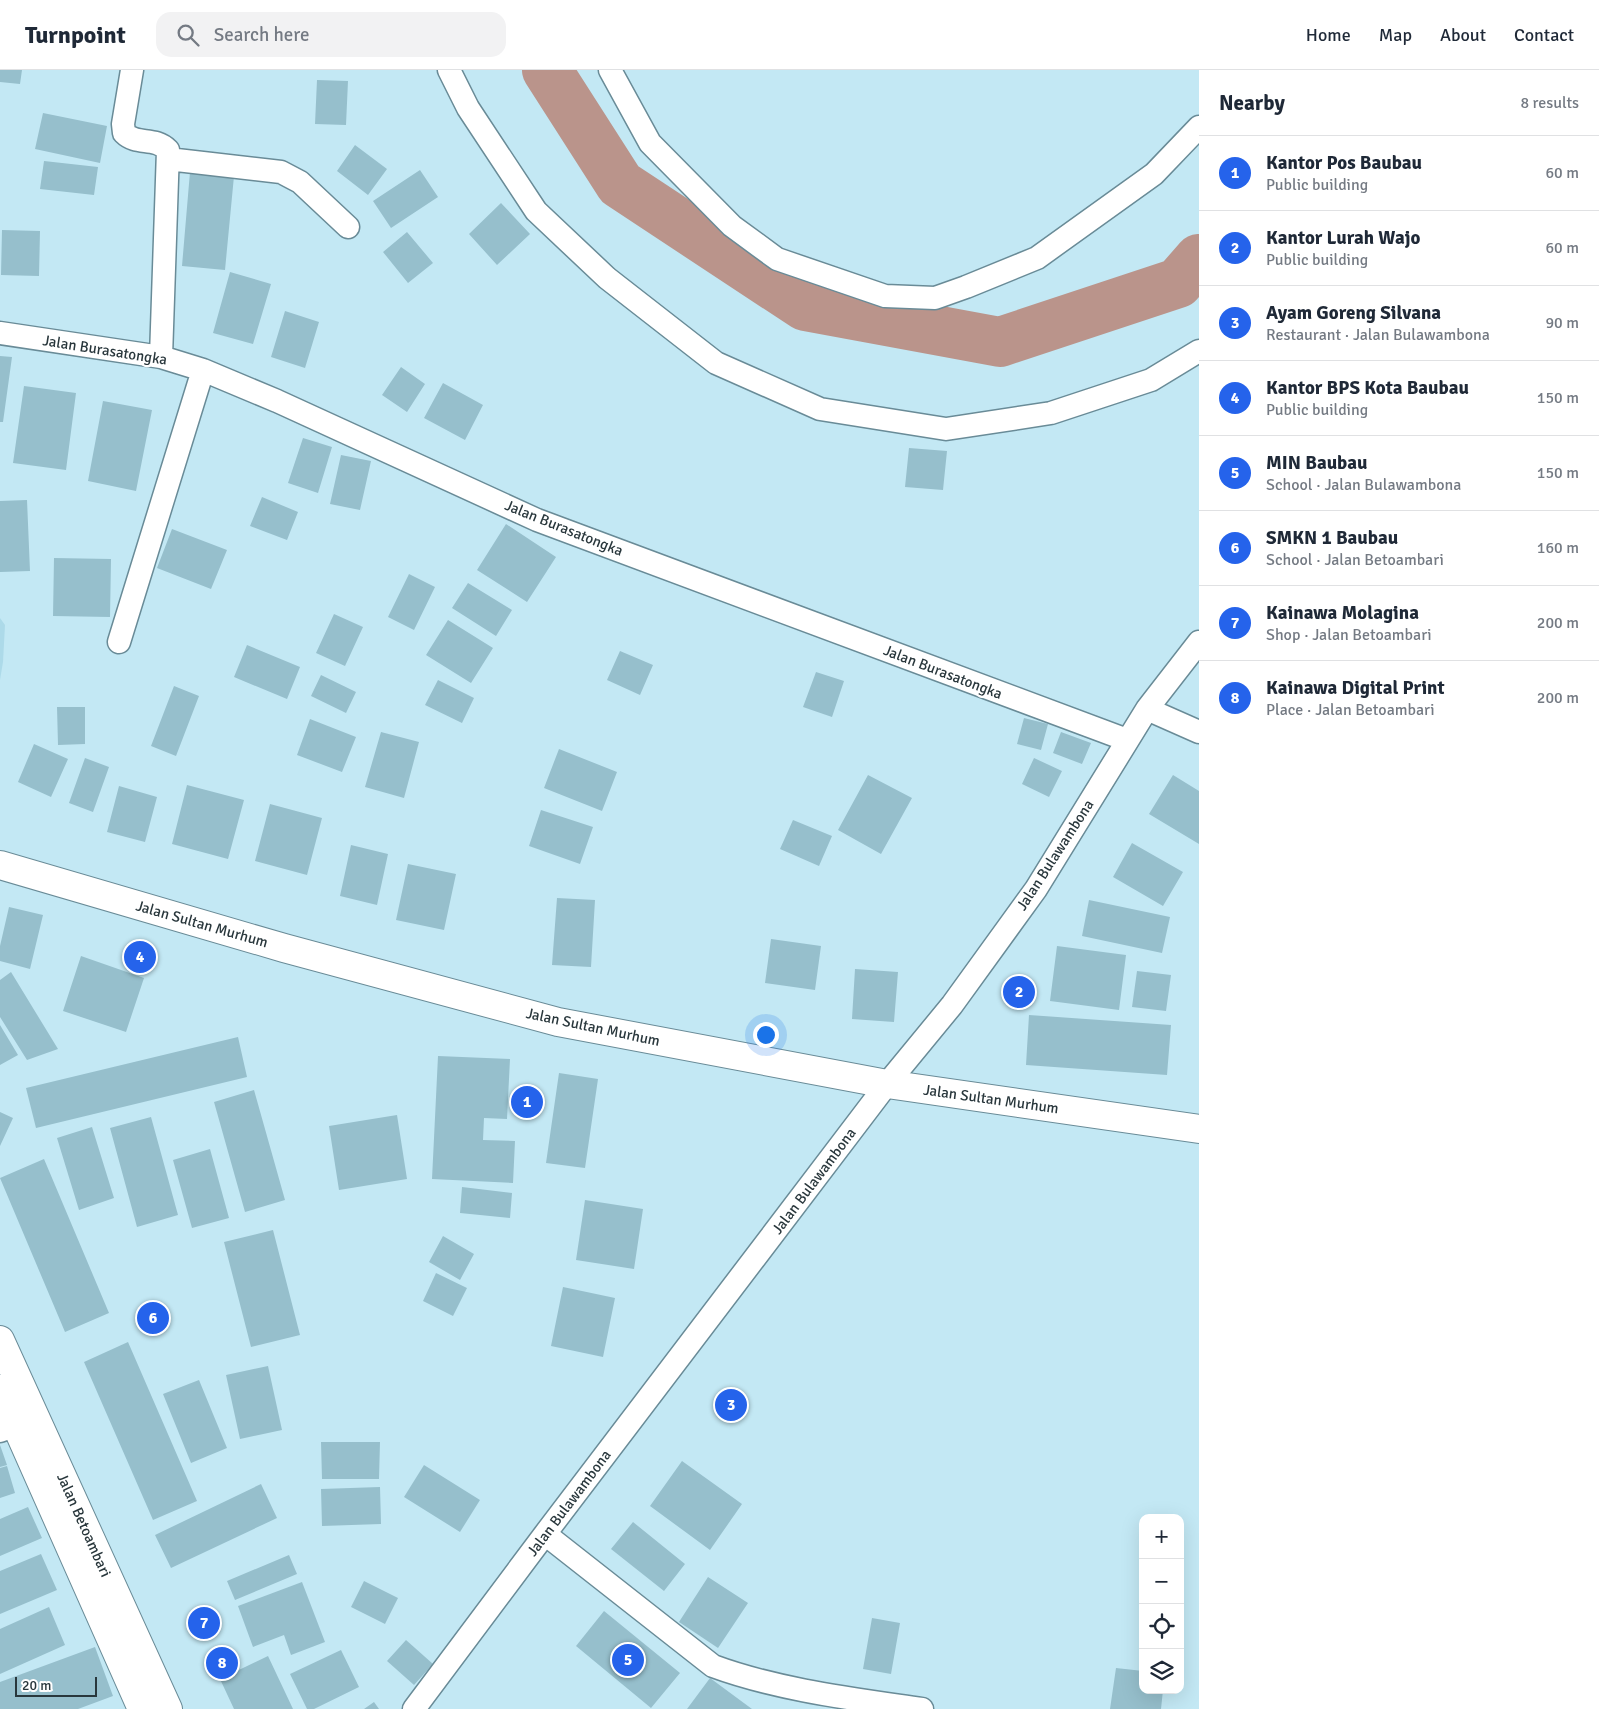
<!DOCTYPE html>
<meta charset="utf-8">
<style>
body{margin:0;font-family:Signika,sans-serif;background:#f2f2f3;color:#1f2937}
.controls{position:absolute;right:15px;bottom:15px;display:grid;overflow:hidden;border-radius:10px;box-shadow:0 5px 20px #0002}
.controls button{width:45px;height:45px;display:grid;place-items:center;padding:0;border:0;border-bottom:1px solid #e0e1e3;background:#fff;color:#1f2937;font:25px sans-serif}
.scale{position:absolute;left:15px;bottom:12px;width:82px;box-sizing:border-box;padding-left:5px;border:2px solid #29373c;border-top:0;font-size:14px;line-height:18px;white-space:nowrap;color:#29373c;-webkit-text-stroke:4px #fff;paint-order:stroke}
.you{position:absolute;left:765px;top:964px;width:18px;height:18px;margin:-12px;border:4px solid #fff;border-radius:50%;background:#1a73e8;box-shadow:0 0 0 8px #1a73e833}
.badge{display:grid;place-items:center;width:32px;height:32px;border-radius:50%;background:#2563eb;color:#fff;font-size:16px;font-weight:700}
.pin{position:absolute;translate:-50% -50%;border:2px solid #fff;box-shadow:0 1px 5px #0006}
.list{margin:0;padding:0;list-style:none}
h2{display:flex;justify-content:space-between;align-items:center;height:65px;margin:0;padding:0 20px;font-size:21px}
h2 small{font-size:16px;font-weight:400;color:#747a83}
.list li{display:grid;grid-template-columns:32px 1fr auto;gap:15px;align-items:center;box-sizing:border-box;height:75px;padding:0 20px;border-top:1px solid #e0e1e3}
.list b{display:block;font-size:19px;white-space:nowrap}
.list p{margin:0;font-size:16px;white-space:nowrap;color:#747a83}
.list em{font-size:16px;font-style:normal;color:#747a83}
.icon{flex:none;width:28px;height:28px;fill:none;stroke:currentColor;stroke-width:2;stroke-linecap:round;stroke-linejoin:round}
.map{position:relative;flex:none;width:1199px;height:1639px;overflow:hidden}
header{display:flex;align-items:center;gap:30px;box-sizing:border-box;height:70px;padding:0 25px;background:#fff;border-bottom:1px solid #e0e1e3}
header strong{font-size:24px}
nav{display:flex;gap:28px;margin-inline-start:auto;font-size:18px}
.search{width:350px;height:45px;background:#f2f2f3;display:flex;align-items:center;gap:12px;box-sizing:border-box;padding:0 18px;border-radius:15px;color:#747a83;font-size:19px}
main{display:flex}
aside{flex:1;background:#fff}
.map>svg:first-child{display:block}
.built{fill:#addae9}
.lines{fill:none;stroke-linecap:round;stroke-linejoin:round}
.river{stroke:#ba948b;stroke-width:50}
.building{fill:#96bfcc}
.street-casing{stroke:#698b97;stroke-width:25}
.primary-casing{stroke:#698b97;stroke-width:30}
.highway-casing{stroke:#698b97;stroke-width:30}
.street{stroke:#fff;stroke-width:22}
.primary{stroke:#fff;stroke-width:28}
.highway{stroke:#fff;stroke-width:28}
.labels{text-anchor:middle;dominant-baseline:central;stroke-width:4.5;stroke-linejoin:round;paint-order:stroke}
.street-label{font-size:15px;fill:#29373c;stroke:#fff}
</style>
<header>
<strong>Turnpoint</strong>
<div class="search"><svg class="icon" aria-label="search" viewBox="0 0 24 24"><circle cx="10" cy="10" r="6"/><path d="M15 15l6 6"/></svg>Search here</div>
<nav><a>Home</a><a>Map</a><a>About</a><a>Contact</a></nav>
</header>
<main>
<div class="map">
<svg width="1199" height="1639" viewBox="0 0 1199 1639">
<rect width="100%" height="100%" fill="#c3e8f4"/>
<path class="built" d="M0 548 5 555 3 592 0 610Z"/>
<g class="lines">
<path class="river" d="M547 0 620 114 805 236 1000 272 1178 213 1199 189"/>
</g>
<path class="building" d="M0 0H22L20 14 0 12Z
M317 10 348 11 346 55 315 54Z
M43 43 107 56 100 93 35 79Z
M355 75 387 99 368 125 337 101Z
M44 91 98 97 94 125 40 119Z
M420 100 438 127 391 158 373 131Z
M190 102 234 106 225 200 182 196Z
M501 133 530 164 497 195 469 164Z
M2 160 40 161 39 206 1 205Z
M407 162 433 193 408 213 383 182Z
M230 202 271 214 253 274 213 263Z
M285 241 319 252 305 298 271 287Z
M0 286 12 287 3 352H0Z
M401 297 425 314 407 342 382 325Z
M443 313 483 335 465 370 424 348Z
M24 316 76 323 66 400 13 393Z
M103 331 152 340 136 421 88 411Z
M303 368 332 377 318 423 288 413Z
M909 378 947 381 943 420 905 417Z
M341 385 371 391 360 440 330 434Z
M262 427 298 442 287 470 250 456Z
M27 430 30 501 0 502V431Z
M506 454 556 487 527 532 477 500Z
M172 459 227 480 211 519 157 498Z
M54 488 111 489 110 547 53 546Z
M409 504 435 517 414 560 388 547Z
M468 513 512 540 496 566 452 538Z
M334 544 363 557 345 596 316 583Z
M448 550 493 578 471 613 426 585Z
M247 575 300 597 287 629 234 607Z
M620 581 653 595 640 625 607 610Z
M816 602 844 611 832 647 803 637Z
M321 605 356 622 346 643 311 626Z
M438 610 474 628 462 653 425 635Z
M174 616 199 626 176 686 151 676Z
M57 637H85V674L58 675Z
M1024 648 1048 654 1041 680 1017 674Z
M310 649 356 667 342 702 297 685Z
M381 662 419 672 404 728 365 717Z
M1061 662 1091 673 1082 694 1053 683Z
M34 674 68 689 51 727 18 712Z
M559 679 617 702 602 741 544 718Z
M85 688 109 697 93 742 69 733Z
M1034 688 1062 701 1049 727 1022 714Z
M868 705 912 728 881 784 838 760Z
M1173 705 1199 721V774L1149 744Z
M187 715 244 730 228 789 172 774Z
M119 716 157 727 145 772 107 762Z
M270 734 322 748 307 805 255 791Z
M541 740 593 757 580 794 529 776Z
M793 750 832 766 819 796 780 779Z
M1132 773 1183 802 1163 836 1113 807Z
M351 775 388 784 377 835 340 826Z
M408 794 456 804 444 860 396 850Z
M557 828 595 830 591 897 552 895Z
M1089 830 1170 847 1162 883 1082 866Z
M9 837 43 845 30 899 0 891V876Z
M771 869 821 876 815 920 765 913Z
M1057 876 1126 885 1119 940 1050 931Z
M81 886 144 908 126 962 63 941Z
M855 899 898 902 894 952 852 949Z
M1137 901 1171 905 1166 941 1132 937Z
M11 902 58 979 27 990 0 947V910Z
M1029 945 1171 955 1167 1005 1026 995Z
M0 955 18 985 0 995Z
M238 967 247 1007 36 1058 26 1018Z
M438 986 510 989 507 1049 484 1048 483 1070 515 1071 513 1113 432 1109Z
M559 1003 598 1009 585 1098 546 1093Z
M254 1020 285 1130 245 1142 214 1032Z
M0 1042 13 1048 0 1076Z
M397 1045 407 1109 339 1120 329 1056Z
M151 1047 178 1145 137 1157 110 1058Z
M92 1057 114 1128 79 1140 57 1068Z
M210 1079 229 1148 192 1158 173 1090Z
M44 1089 109 1243 65 1262 0 1108Z
M462 1117 512 1123 510 1148 460 1143Z
M585 1130 643 1139 634 1199 576 1190Z
M273 1160 300 1265 251 1277 224 1172Z
M443 1166 474 1184 460 1210 429 1192Z
M436 1203 467 1218 453 1246 423 1231Z
M563 1217 615 1228 603 1287 551 1276Z
M128 1272 197 1431 153 1450 84 1292Z
M268 1296 282 1360 240 1369 226 1305Z
M199 1310 227 1378 191 1393 163 1324Z
M321 1372H380L379 1409H322Z
M0 1375 7 1395 0 1397Z
M682 1391 742 1434 710 1480 650 1436Z
M424 1395 480 1430 460 1462 404 1427Z
M7 1396 15 1423 0 1428V1398Z
M261 1414 277 1448 171 1498 155 1465Z
M380 1417 381 1454 322 1456 321 1419Z
M28 1437 42 1468 0 1486V1449Z
M633 1452 685 1494 664 1521 611 1479Z
M41 1484 57 1520 0 1544V1501Z
M289 1485 297 1504 235 1530 227 1511Z
M708 1507 748 1533 718 1578 679 1552Z
M364 1511 398 1528 385 1554 351 1537Z
M302 1512 325 1572 291 1585 284 1565 253 1577 238 1536Z
M49 1537 65 1575 0 1604V1559Z
M604 1541 680 1603 651 1638 576 1576Z
M872 1548 900 1553 891 1604 863 1599Z
M406 1570 433 1594 414 1615 387 1591Z
M95 1577 113 1626 78 1639H0V1612Z
M234 1580 239 1593 211 1606 205 1593Z
M341 1580 359 1617 314 1639H307L290 1604Z
M268 1586 293 1639H234L220 1609Z
M1116 1598 1143 1601V1620H1163L1161 1639H1110Z
M710 1608 752 1639H687Z
M374 1632 379 1639H364Z"/>
<g class="lines">
<defs>
<path id="street" d="M132 0 123 54 124 63C137 76 154 66 168 80L161 287
M449 0 468 38 536 141 607 208 716 293 820 339 946 359 1051 343 1151 310 1199 281
M610 0 650 73 732 156 777 189 885 226 935 228 966 217 1037 188 1154 104 1199 57
M168 89 281 102 300 112 348 157
M0 263 161 287 203 300 277 331 537 450 1127 670
M119 572 203 300
M1147 639 1199 662
M0 1361 17 1355
M545 1464 713 1596C778 1620 854 1629 922 1639
M414 1639 545 1464 887 1014 952 935 1036 819 1147 639 1199 572"/>
<path id="primary" d="M0 1270 168 1639
M0 1319 142 1639"/>
<path id="highway" d="M0 795 284 878 558 952 887 1014 1199 1059"/>
</defs>
<use href="#street" class="street-casing"/>
<use href="#primary" class="primary-casing"/>
<use href="#highway" class="highway-casing"/>
<use href="#street" class="street"/>
<use href="#primary" class="primary"/>
<use href="#highway" class="highway"/>
</g>
<g class="labels">
<g class="street-label">
<text transform="translate(105 280) rotate(9)">Jalan Burasatongka</text>
<text transform="translate(564 458) rotate(22)">Jalan Burasatongka</text>
<text transform="translate(943 602) rotate(21)">Jalan Burasatongka</text>
<text transform="translate(1055 785) rotate(-57)">Jalan Bulawambona</text>
<text transform="translate(202 854) rotate(16)">Jalan Sultan Murhum</text>
<text transform="translate(593 957) rotate(12)">Jalan Sultan Murhum</text>
<text transform="translate(991 1029) rotate(8)">Jalan Sultan Murhum</text>
<text transform="translate(814 1111) rotate(-53)">Jalan Bulawambona</text>
<text transform="translate(569 1433) rotate(-53)">Jalan Bulawambona</text>
<text transform="translate(84 1455) rotate(66)">Jalan Betoambari</text>
</g>
</g>
</svg>
<div class="controls">
<button>+</button>
<button>−</button>
<button><svg class="icon" aria-label="locate" viewBox="0 0 24 24"><circle cx="12" cy="12" r="6"/><path d="M12 2v4M12 18v4M2 12h4M18 12h4"/></svg></button>
<button><svg class="icon" aria-label="layers" viewBox="0 0 24 24"><path d="M12 4l9 5-9 5-9-5zM3 14l9 5 9-5"/></svg></button>
</div>
<div class="scale">20 m</div>
<div class="you"></div>
<div class="pin badge" style="left:527px;top:1032px">1</div>
<div class="pin badge" style="left:1019px;top:922px">2</div>
<div class="pin badge" style="left:731px;top:1335px">3</div>
<div class="pin badge" style="left:140px;top:887px">4</div>
<div class="pin badge" style="left:628px;top:1590px">5</div>
<div class="pin badge" style="left:153px;top:1248px">6</div>
<div class="pin badge" style="left:204px;top:1553px">7</div>
<div class="pin badge" style="left:222px;top:1593px">8</div>
</div>
<aside>
<h2>Nearby<small>8 results</small></h2>
<ul class="list">
<li><span class="badge">1</span><div><b>Kantor Pos Baubau</b><p>Public building</p></div><em>60 m</em></li>
<li><span class="badge">2</span><div><b>Kantor Lurah Wajo</b><p>Public building</p></div><em>60 m</em></li>
<li><span class="badge">3</span><div><b>Ayam Goreng Silvana</b><p>Restaurant · Jalan Bulawambona</p></div><em>90 m</em></li>
<li><span class="badge">4</span><div><b>Kantor BPS Kota Baubau</b><p>Public building</p></div><em>150 m</em></li>
<li><span class="badge">5</span><div><b>MIN Baubau</b><p>School · Jalan Bulawambona</p></div><em>150 m</em></li>
<li><span class="badge">6</span><div><b>SMKN 1 Baubau</b><p>School · Jalan Betoambari</p></div><em>160 m</em></li>
<li><span class="badge">7</span><div><b>Kainawa Molagina</b><p>Shop · Jalan Betoambari</p></div><em>200 m</em></li>
<li><span class="badge">8</span><div><b>Kainawa Digital Print</b><p>Place · Jalan Betoambari</p></div><em>200 m</em></li>
</ul>
</aside>
</main>
